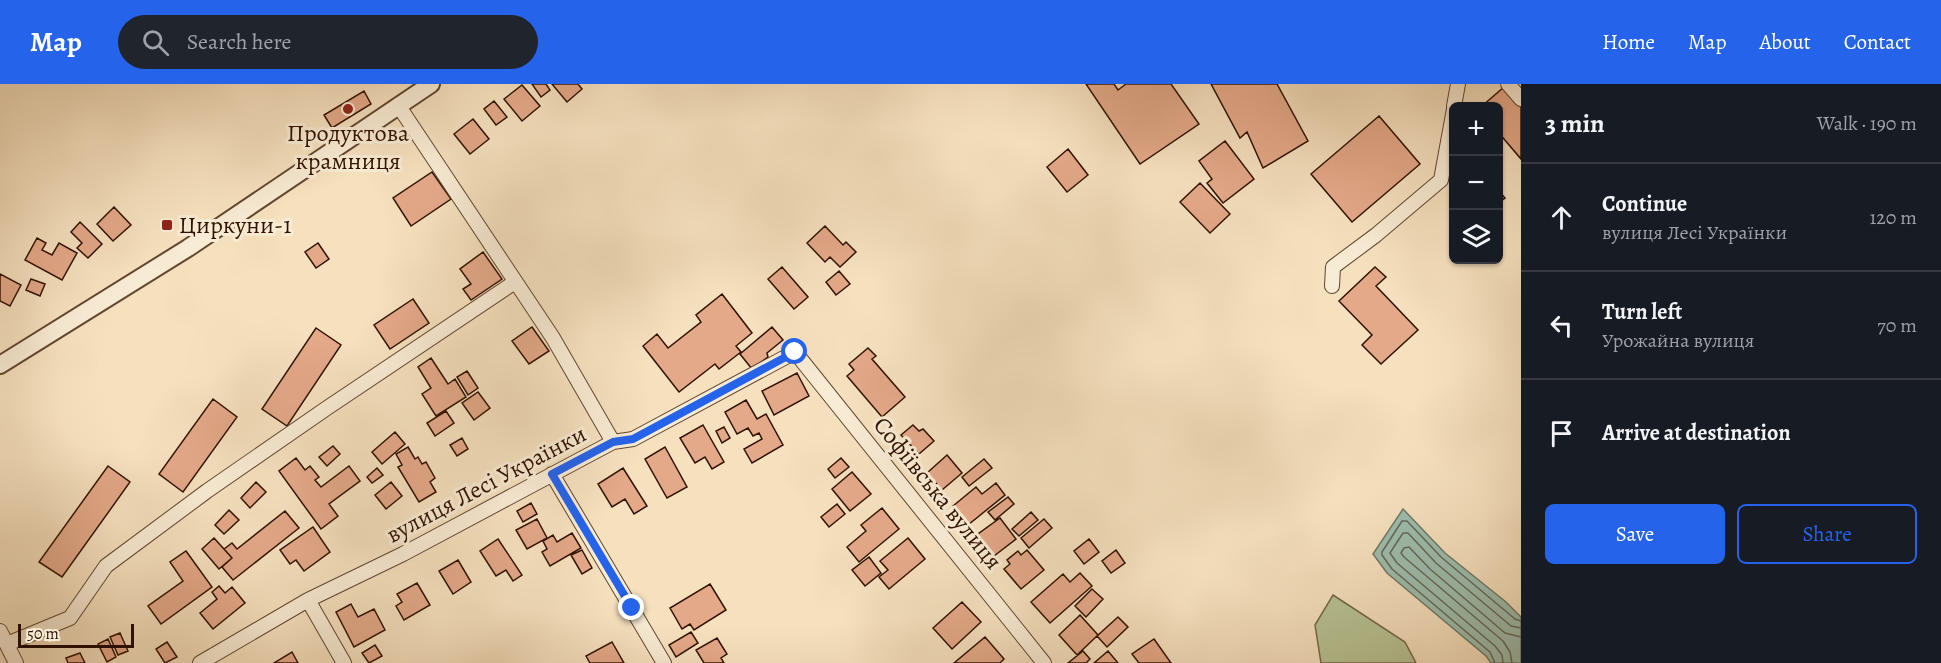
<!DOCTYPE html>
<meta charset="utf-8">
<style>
body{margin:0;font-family:Alegreya,serif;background:#20242c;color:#f1f3f6}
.controls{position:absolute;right:18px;top:18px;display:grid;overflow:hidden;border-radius:9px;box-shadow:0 2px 4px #0004}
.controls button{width:54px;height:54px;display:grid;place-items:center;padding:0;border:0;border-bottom:2px solid #363941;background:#171b24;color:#f1f3f6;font:30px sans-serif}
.scale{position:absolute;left:18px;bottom:15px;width:116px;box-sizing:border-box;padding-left:6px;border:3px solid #311201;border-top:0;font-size:16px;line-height:21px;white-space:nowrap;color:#311201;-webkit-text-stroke:4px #f9ecd5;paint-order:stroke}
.stop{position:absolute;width:18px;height:18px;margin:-14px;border:4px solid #2563eb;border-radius:50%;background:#fff}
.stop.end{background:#2563eb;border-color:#fff;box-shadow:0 2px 6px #0008}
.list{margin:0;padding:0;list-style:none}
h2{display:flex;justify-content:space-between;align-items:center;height:78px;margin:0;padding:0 24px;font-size:26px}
h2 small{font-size:20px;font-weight:400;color:#9ea1a6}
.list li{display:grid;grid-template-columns:39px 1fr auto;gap:18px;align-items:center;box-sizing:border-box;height:108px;padding:0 24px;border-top:2px solid #363941}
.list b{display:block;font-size:22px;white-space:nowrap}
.list p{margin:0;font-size:20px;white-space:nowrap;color:#9ea1a6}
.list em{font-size:20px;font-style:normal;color:#9ea1a6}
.actions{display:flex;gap:12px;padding:18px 24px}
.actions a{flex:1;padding:14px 0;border:2px solid #2563eb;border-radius:9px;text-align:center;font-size:21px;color:#2563eb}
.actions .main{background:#2563eb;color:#fff}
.icon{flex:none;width:33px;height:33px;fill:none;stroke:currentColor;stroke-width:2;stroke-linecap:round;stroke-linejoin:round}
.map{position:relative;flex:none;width:1521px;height:579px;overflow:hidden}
header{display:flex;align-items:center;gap:36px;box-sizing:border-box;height:84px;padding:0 30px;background:#2563eb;color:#fff}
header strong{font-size:28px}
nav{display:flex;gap:33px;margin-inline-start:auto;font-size:21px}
.search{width:420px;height:54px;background:#20242c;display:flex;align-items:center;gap:15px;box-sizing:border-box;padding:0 21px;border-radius:33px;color:#9ea1a6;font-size:22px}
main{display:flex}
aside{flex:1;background:#171b24}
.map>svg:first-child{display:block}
.green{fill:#b8c395;stroke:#746a4b;stroke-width:1.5}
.water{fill:#9dbeae;stroke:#727969;stroke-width:1.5}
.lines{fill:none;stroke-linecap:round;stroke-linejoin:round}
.shore{stroke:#676858;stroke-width:1.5}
.building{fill:#e4a989;stroke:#311201;stroke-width:1.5}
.minor-casing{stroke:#624630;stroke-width:16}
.tertiary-casing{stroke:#624630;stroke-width:20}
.minor{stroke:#f9ecd5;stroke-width:14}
.tertiary{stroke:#f9ecd5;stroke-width:16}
.route{stroke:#2563eb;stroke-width:8}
.poi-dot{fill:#8f2418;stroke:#f9ecd5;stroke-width:2}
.labels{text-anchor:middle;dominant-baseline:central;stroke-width:6;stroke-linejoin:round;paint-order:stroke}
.poi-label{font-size:24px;fill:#311201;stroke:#f9ecd5}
.street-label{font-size:24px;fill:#311201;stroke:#f9ecd5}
</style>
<header>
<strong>Map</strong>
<div class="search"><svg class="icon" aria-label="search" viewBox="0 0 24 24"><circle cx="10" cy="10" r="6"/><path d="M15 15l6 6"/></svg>Search here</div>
<nav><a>Home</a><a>Map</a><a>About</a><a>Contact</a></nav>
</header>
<main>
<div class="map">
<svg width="1521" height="579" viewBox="0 0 1521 579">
<rect width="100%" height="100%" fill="#f6e1bf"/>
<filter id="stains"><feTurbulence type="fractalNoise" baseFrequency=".00333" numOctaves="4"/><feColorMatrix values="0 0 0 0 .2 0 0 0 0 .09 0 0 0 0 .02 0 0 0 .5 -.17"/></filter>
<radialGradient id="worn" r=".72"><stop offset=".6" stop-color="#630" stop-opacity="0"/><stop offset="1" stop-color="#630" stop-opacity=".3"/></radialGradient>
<path class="green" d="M1333 511 1405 558 1416 579H1321L1315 541Z"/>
<path class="water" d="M1403 425 1445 469 1506 518 1521 533V579H1491L1486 572 1387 489 1373 470Z"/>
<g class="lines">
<path class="shore" d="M1495 579 1490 568 1392 485 1382 471V468L1402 437H1407L1441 473 1515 535 1521 537
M1503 579 1502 571 1495 562 1397 479 1390 469 1403 449H1408L1436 479 1511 542 1521 544
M1512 579 1510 568 1503 557 1404 473 1401 469 1404 464 1409 463 1430 485 1505 549 1521 553"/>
</g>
<path class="building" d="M532 0H546L550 6 541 13Z
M552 0H578L582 5 567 18Z
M1086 0H1114L1118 6 1126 0H1171L1199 40 1140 80Z
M1211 0H1277L1308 57 1263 84 1247 48 1240 54Z
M522 1 540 22 522 37 504 15Z
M1504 3 1521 23V75L1498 48V22H1482Z
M364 7 371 20 332 44 324 31Z
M494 17 507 33 496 41 484 25Z
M1379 32 1420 80 1352 138 1311 90Z
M473 35 489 55 470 70 454 50Z
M1225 57 1254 95 1223 119 1207 99 1212 95 1199 77Z
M1068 65 1088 91 1067 108 1047 83Z
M432 88 451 115 411 142 393 114Z
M1200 99 1230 130 1210 149 1180 118Z
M1498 106 1505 114 1498 119Z
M114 123 131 141 113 157 97 140Z
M80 138 102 160 88 174 77 164 82 159 71 148Z
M825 142 843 161 846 158 856 168 840 183 830 173 825 178 807 159Z
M37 154 46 159 42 166 52 171 59 159 77 169 62 196 25 176Z
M318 159 329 175 316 184 305 168Z
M483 168 502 195 471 216 463 205 471 200 460 185Z
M782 183 808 213 794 225 768 195Z
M1375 183 1386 193 1376 202 1418 246 1381 280 1362 261 1372 251 1339 217Z
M839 187 850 200 836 211 826 198Z
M0 190 21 201 10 222 0 217Z
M31 195 45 200 40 212 26 206Z
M722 210 752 249 736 262 741 268 719 285 715 280 679 308 643 262 657 250 668 264 701 238 696 231Z
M413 215 429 239 390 265 374 241Z
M532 243 549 267 529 280 512 257Z
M772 243 783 256 767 269 768 273 752 285 740 270Z
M316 244 341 261 287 342 262 325Z
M868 264 876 272 872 275 905 313 882 333 847 292 854 286 849 280Z
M431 274 448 300 455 295 466 313 436 332 422 310 431 304 418 283Z
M467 287 478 304 468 311 457 293Z
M797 289 809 312 774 331 762 307Z
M478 308 490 324 474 336 462 319Z
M213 315 237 333 183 408 159 390Z
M746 316 757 335 766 330 783 361 752 379 744 365 762 355 759 349 753 352 748 344 737 350 725 328Z
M446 327 454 339 435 352 427 339Z
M703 341 724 378 712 385 705 373 695 379 680 354Z
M913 341 919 347 923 345 934 357 919 370 901 351Z
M724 343 730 354 722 359 716 347Z
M395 348 405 360 382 380 372 368Z
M462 354 468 365 457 372 450 361Z
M333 362 340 370 327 382 319 373Z
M408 363 415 375 418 373 422 380 426 378 435 394 430 398 436 408 419 418 398 383 402 381 396 370Z
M665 363 687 403 667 414 645 375Z
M947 371 962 389 942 406 927 389Z
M296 374 305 386 310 382 319 393 315 396 321 403 349 382 360 397 329 420 338 432 321 445 279 387Z
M841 374 849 383 835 394 828 385Z
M984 375 992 384 969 402 962 393Z
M108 382 130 398 62 493 39 478Z
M377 384 383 391 372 399 367 393Z
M623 384 647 422 634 430 625 415 612 423 598 400Z
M852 388 871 410 850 427 832 405Z
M256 398 266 408 250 424 241 414Z
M391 398 402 412 386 425 375 411Z
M996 399 1005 411 968 441 953 422 976 403 982 410Z
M1008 413 1014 420 995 436 988 428Z
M531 419 537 430 523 438 517 427Z
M837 420 845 430 829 443 821 433Z
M882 424 899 445 859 478 847 463 866 447 861 441Z
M229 426 239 436 224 450 215 441Z
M285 427 299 444 233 496 222 483 232 474 224 465 232 459 237 465Z
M1031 428 1038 436 1019 452 1012 445Z
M1000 434 1016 455 994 472 978 450Z
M537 435 547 454 527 465 516 446Z
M1044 435 1052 444 1029 464 1021 454Z
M313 443 330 468 304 487 296 476 290 480 280 466Z
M572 449 581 464 550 482 542 468 547 465 543 457 553 451 557 458Z
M214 454 232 474 219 485 202 465Z
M908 454 925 475 889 505 879 493 888 486 880 477Z
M498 455 522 491 513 497 506 486 496 492 480 467Z
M1089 455 1099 468 1084 480 1074 467Z
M582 466 592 484 582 490 571 471Z
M1027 466 1044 486 1021 505 1004 485 1010 480 1007 476 1018 467 1021 471Z
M1116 466 1125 479 1111 489 1102 477Z
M186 467 212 503 161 540 148 522 183 497 170 478Z
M869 473 881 489 865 502 852 486Z
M458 476 471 498 453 510 439 487Z
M1080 489 1092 502 1050 539 1031 518 1063 490 1070 498Z
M417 499 430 521 404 536 396 522 402 518 397 510Z
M710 500 726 526 694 546 690 540 682 545 670 524Z
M219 502 225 509 232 503 245 519 213 545 200 529 217 515 212 508Z
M1092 505 1103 515 1086 533 1075 522Z
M962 518 981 538 952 565 933 544Z
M351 520 358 533 374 525 385 546 354 563 336 528Z
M1080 531 1098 551 1077 571 1059 551Z
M1118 533 1128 543 1107 563 1097 552Z
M691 548 698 559 676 573 669 561Z
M120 549 128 567 118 571 110 553Z
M985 553 1004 575 1000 579H954Z
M717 554 727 570 721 574 724 579H704L696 566Z
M108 555 116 573 107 578 98 560Z
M1154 555 1171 579H1139L1132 570Z
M167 558 177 573 165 579 156 565Z
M612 558 624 579H590L586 572Z
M375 561 382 572 369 579 362 569Z
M1083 567 1090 575 1086 579H1068Z
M1108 567 1118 579H1094Z
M292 568 298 579H274Z
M80 569 85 579H68L66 574Z"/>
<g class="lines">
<defs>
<path id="minor" d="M1508 0 1521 15
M398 21 553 254 613 358
M1454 22 1458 0
M1332 202 1333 183 1376 151 1441 96 1454 25
M552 390 664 579
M308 516 344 579
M0 547 16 579
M7 560 70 534 106 482 207 407 327 324 515 198
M200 579 308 516 403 470 613 358 633 355 795 268 1044 579"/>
<path id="tertiary" d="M0 281 188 164 431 0"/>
</defs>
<use href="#minor" class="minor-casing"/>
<use href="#tertiary" class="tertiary-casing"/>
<use href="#minor" class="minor"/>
<use href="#tertiary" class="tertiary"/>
</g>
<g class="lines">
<path class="route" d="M632 524 552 390 613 358 633 355 795 268"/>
</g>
<g class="poi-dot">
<circle cx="348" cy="25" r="6"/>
<rect x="161" y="135" width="12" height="12" rx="3"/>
</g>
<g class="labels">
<g class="poi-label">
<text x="348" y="49">Продуктова<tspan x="348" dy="28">крамниця</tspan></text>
<text x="179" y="141" text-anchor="start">Циркуни-1</text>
</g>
<g class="street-label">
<text transform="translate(486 400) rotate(-28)">вулиця Лесі Українки</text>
<text transform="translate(938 409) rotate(51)">Софіївська вулиця</text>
</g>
</g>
<rect width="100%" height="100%" filter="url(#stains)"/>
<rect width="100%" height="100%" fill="url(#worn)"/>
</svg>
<div class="controls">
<button>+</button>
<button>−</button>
<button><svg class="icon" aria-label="layers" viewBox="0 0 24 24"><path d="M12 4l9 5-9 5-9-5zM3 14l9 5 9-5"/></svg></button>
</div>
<div class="scale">50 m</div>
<div class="stop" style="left:795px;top:268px"></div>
<div class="stop end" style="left:632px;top:524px"></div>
</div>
<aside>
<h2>3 min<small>Walk · 190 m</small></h2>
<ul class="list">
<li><svg class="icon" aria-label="ahead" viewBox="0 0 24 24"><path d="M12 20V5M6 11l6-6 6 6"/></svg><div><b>Continue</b><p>вулиця Лесі Українки</p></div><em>120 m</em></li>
<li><svg class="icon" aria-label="left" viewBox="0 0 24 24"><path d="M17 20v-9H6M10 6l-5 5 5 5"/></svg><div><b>Turn left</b><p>Урожайна вулиця</p></div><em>70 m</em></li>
<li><svg class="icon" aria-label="arrive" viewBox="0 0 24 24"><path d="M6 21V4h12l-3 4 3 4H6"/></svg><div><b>Arrive at destination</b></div></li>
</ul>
<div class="actions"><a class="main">Save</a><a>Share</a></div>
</aside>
</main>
